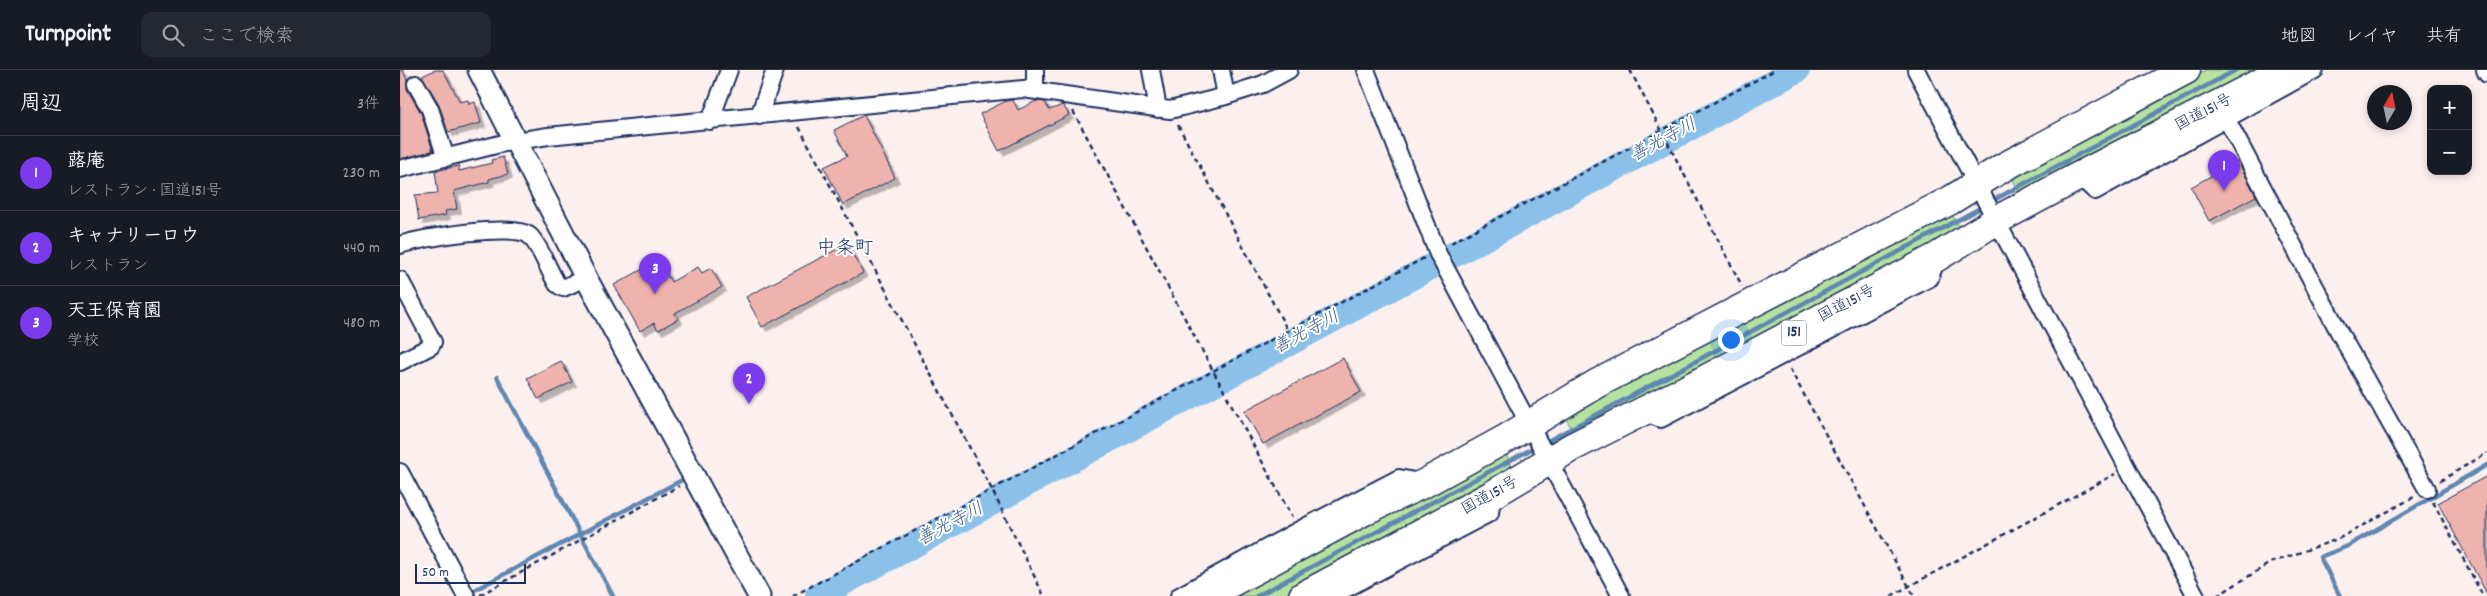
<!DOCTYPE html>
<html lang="ja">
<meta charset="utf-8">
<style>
body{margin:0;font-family:Dekko,"Klee One",sans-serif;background:#242831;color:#f1f3f6}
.controls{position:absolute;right:15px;top:15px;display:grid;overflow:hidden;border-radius:10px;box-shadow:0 2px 8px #0003}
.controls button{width:45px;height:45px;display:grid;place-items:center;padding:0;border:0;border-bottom:1px solid #363941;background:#171b24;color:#f1f3f6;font:25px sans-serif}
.compass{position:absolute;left:1967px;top:15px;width:45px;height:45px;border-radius:50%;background:#171b24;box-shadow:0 2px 8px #0003;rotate:9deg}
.scale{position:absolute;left:15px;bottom:12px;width:111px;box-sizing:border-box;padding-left:5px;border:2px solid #1b2f5e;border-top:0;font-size:14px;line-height:18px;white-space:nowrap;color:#1b2f5e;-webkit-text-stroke:4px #fff;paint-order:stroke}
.you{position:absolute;left:1330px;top:269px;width:18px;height:18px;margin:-12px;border:4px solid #fff;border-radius:50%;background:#1a73e8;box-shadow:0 0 0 8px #1a73e833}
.badge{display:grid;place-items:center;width:32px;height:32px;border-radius:50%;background:#7c3aed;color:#fff;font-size:16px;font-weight:700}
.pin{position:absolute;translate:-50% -41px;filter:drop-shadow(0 1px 2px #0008)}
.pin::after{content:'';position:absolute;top:26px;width:18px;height:15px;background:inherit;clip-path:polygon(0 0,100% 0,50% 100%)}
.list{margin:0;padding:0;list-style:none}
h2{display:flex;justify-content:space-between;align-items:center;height:65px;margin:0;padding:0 20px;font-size:21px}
h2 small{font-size:16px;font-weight:400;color:#9ea1a6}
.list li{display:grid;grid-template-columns:32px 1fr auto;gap:15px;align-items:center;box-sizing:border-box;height:75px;padding:0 20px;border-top:1px solid #363941}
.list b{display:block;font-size:19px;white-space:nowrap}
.list p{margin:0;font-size:16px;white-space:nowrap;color:#9ea1a6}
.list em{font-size:16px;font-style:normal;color:#9ea1a6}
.icon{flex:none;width:28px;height:28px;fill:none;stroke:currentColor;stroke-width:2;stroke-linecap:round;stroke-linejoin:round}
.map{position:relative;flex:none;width:2087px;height:526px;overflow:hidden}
header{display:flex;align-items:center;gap:30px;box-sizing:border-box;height:70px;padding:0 25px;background:#171b24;border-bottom:1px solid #363941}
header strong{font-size:24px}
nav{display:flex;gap:28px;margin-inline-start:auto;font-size:18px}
.search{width:350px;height:45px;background:#242831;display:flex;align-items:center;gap:12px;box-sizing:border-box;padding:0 18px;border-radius:10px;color:#9ea1a6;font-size:19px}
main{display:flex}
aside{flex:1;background:#171b24}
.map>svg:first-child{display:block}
.green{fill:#b6e2a0;stroke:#68887f}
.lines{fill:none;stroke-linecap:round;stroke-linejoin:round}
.stream{stroke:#5e87b1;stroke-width:4.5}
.river{stroke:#8bc1e9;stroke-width:26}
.building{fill:#efb3ad;stroke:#1b2f5e;filter:url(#shadow)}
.minor-casing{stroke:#1b2f5e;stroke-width:20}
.tertiary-casing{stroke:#1b2f5e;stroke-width:25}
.trunk-casing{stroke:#1b2f5e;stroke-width:31}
.path{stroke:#1b2f5e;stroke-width:2.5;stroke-dasharray:5 4;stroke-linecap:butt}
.minor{stroke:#fff;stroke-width:16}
.tertiary{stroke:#fff;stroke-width:21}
.trunk{stroke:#fff;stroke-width:28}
.labels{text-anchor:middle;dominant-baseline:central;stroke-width:4;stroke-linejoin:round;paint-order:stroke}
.shield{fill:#fff;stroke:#5f6d8e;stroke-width:1}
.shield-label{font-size:15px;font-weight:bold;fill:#1b2f5e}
.street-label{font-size:16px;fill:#1b2f5e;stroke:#fff}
.water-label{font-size:18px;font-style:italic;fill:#3d5b88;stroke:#fff}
.quarter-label{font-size:19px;fill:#1b2f5e;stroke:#fff}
</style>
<header>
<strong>Turnpoint</strong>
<div class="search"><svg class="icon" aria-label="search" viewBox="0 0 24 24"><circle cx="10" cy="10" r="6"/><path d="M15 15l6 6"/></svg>ここで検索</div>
<nav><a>地図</a><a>レイヤ</a><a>共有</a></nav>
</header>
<main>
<aside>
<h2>周辺<small>3件</small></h2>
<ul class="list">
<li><span class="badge">1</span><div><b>蕗庵</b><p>レストラン · 国道151号</p></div><em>230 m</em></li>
<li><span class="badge">2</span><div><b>キャナリーロウ</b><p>レストラン</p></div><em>440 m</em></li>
<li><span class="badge">3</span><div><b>天王保育園</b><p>学校</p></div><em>480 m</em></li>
</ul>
</aside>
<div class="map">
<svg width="2087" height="526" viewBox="0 0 2087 526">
<defs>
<filter id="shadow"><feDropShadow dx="4.5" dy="4.5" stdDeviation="0" flood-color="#0004"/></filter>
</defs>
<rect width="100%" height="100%" fill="#fcf0ef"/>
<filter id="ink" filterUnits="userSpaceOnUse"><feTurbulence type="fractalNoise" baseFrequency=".02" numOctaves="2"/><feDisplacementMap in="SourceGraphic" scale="10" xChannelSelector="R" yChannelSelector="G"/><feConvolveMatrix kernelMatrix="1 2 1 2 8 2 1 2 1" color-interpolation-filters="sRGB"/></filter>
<g filter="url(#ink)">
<path class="green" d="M1806 0H1865L1621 124 1610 105Z
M1551 143 1561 160 1174 363 1164 345Z
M1106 384 1115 403 885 526H824L944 461 1023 427Z"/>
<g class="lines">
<path class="stream" d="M1590 132 1836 0
M97 307 213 526
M1144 373 1584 136
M69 523 280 411
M857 526 1137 376
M1940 526 1920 487 1948 476 2087 395"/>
<path class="river" d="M418 526 1397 0"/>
</g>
<path class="building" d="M0 0H3L7 10V19L21 43 32 78V81L0 89Z
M35 0H43L60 32 68 30 69 34 75 32 81 53 48 62 39 34 22 6Z
M613 30 618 40 636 31 645 32 649 40 663 35 669 45 599 81 580 44 606 31Z
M464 45 495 108 443 135 424 97 447 86 434 60Z
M103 87 108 104 89 109V112L54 121 57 139 45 141 46 145 19 150 15 125 38 123 35 101 59 96V101L92 93 91 90Z
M1838 91 1856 126 1809 151 1791 117Z
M447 174 463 203 362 257 346 227Z
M298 197 302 203 311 198 322 217 275 243 278 249 258 260 254 253 240 261 214 215 241 200 246 209 264 199 271 212Z
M943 288 961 322 863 374 844 341Z
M161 291 172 312 138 329 127 308Z
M2087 406V524L2038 433Z"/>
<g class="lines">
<defs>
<path id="minor" d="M751 0 758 39
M821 0 826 26
M966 0 1038 184 1221 526
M1516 0 1796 526
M2085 0 2087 4
M16 14 30 39 46 88
M635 20V0
M359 46 375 0
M1826 48 1938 260 2027 419
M310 51 329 0
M0 99 104 73 148 66 623 19 770 40 826 26 863 14 889 0
M1679 106 1695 121 1915 0
M0 175C20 168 115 152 130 166 140 176 149 201 157 214L163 218 186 208
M0 210 33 272 31 276 0 292
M1240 341 1261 349 1530 208 1537 187
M0 402 66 526
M779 526 899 460 999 408 1024 413
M932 526 1090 443 1092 425"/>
<path id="tertiary" d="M79 0 186 208 359 526"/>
<path id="trunk" d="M806 526 968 439 1025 413 1107 368 1196 314 1551 130 1602 98 1786 0
M903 526 1092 425 1172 377 1287 319 1537 187 1597 150 1679 106 1885 0"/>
</defs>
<use href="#minor" class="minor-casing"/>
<use href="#tertiary" class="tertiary-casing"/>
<use href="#trunk" class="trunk-casing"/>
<path class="path" d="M1230 0 1342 216
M673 41 892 447
M778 55 888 261
M399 57 589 414 644 526
M1051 173 1375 0
M1390 299 1514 526
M2040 411 2087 383
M2033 432 2083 526
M80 525 279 416
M393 526 1024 188
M1491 526 1715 404
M1817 526 1870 493 1938 469 2014 427"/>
<use href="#minor" class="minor"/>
<use href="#tertiary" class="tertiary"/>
<use href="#trunk" class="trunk"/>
</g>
</g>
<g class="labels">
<rect class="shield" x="1381.5" y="250.5" width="25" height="25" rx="4"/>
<g class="shield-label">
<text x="1394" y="263">151</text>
</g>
<g class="street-label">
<text transform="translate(1804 43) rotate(-28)">国道151号</text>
<text transform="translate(1447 234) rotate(-28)">国道151号</text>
<text transform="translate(1090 426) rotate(-29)">国道151号</text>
</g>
<g class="water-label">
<text transform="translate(1264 71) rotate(-28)">善光寺川</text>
<text transform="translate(907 263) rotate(-28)">善光寺川</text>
<text transform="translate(551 455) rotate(-28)">善光寺川</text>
</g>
<g class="quarter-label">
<text x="445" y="179">中条町</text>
</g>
</g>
</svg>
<div class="controls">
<button>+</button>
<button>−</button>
</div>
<svg class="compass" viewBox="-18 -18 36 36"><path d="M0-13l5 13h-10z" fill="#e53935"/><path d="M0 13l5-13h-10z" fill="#9ea1a6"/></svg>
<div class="scale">50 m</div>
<div class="you"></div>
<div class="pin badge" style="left:1824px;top:121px">1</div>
<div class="pin badge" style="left:349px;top:334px">2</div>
<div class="pin badge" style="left:255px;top:224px">3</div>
</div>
</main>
